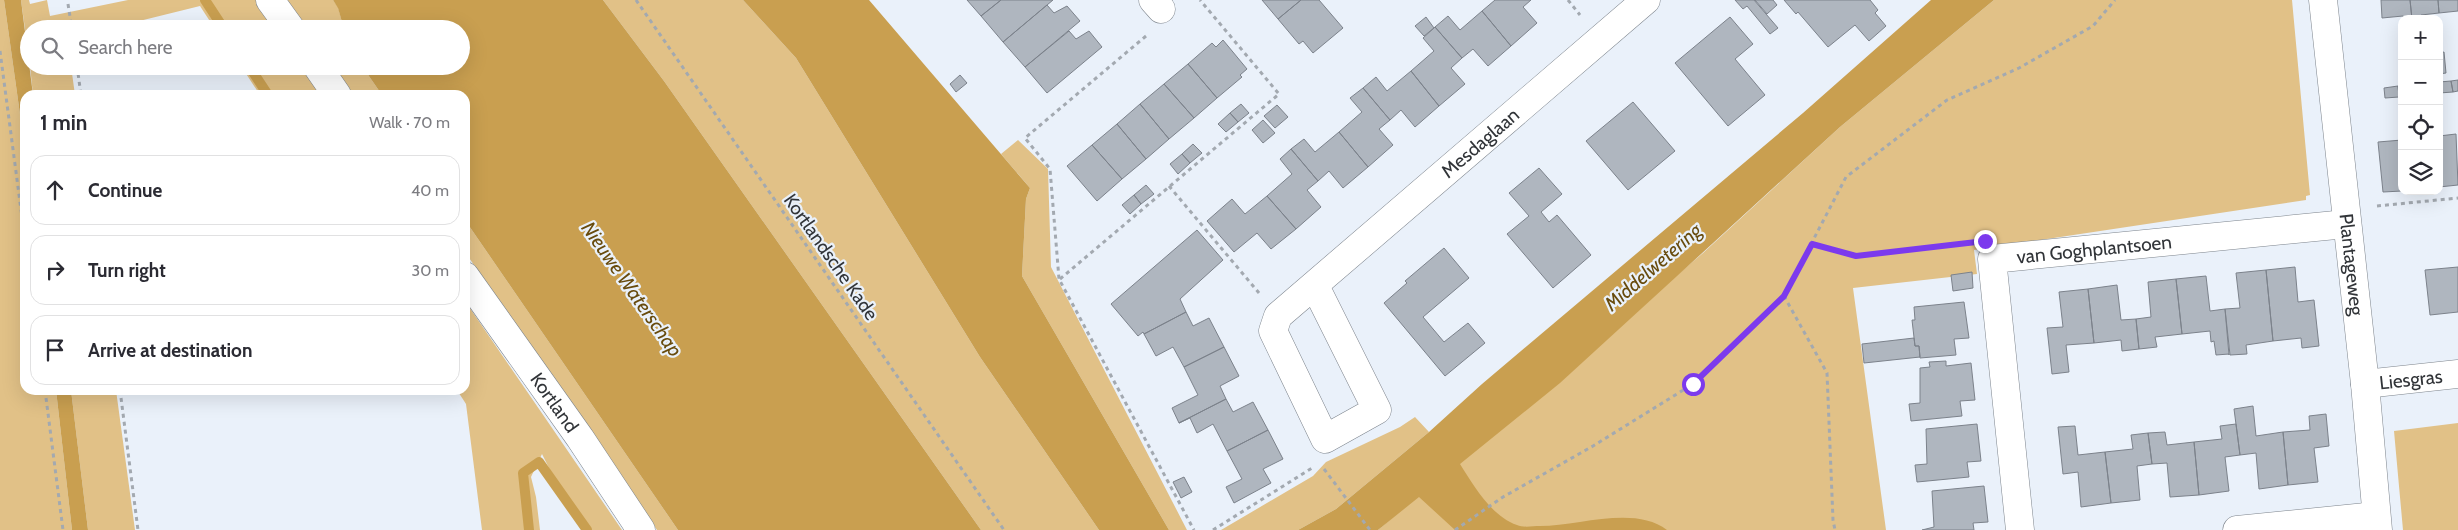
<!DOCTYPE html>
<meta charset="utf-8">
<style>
body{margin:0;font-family:Cabin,sans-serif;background:#f2f2f3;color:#2b2b33}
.controls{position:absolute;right:15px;top:15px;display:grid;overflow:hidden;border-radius:10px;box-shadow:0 5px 20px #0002}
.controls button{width:45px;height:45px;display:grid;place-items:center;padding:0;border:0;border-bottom:1px solid #e1e1e2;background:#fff;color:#2b2b33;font:25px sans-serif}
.stop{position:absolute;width:15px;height:15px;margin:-11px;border:4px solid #7c3aed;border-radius:50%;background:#fff}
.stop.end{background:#7c3aed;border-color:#fff;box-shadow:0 1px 5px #0008}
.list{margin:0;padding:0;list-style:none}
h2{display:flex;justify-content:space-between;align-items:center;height:65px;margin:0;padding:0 20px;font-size:21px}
h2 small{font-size:16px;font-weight:400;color:#7c7c81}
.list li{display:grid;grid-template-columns:32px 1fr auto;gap:15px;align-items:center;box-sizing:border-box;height:70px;margin:0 10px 10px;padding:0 10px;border:1px solid #e1e1e2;border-radius:15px}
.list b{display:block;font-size:19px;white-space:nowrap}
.list em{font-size:16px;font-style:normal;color:#7c7c81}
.icon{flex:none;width:28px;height:28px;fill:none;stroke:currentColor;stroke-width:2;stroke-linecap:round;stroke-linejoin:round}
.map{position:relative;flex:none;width:2458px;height:530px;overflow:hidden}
.search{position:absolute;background:#fff;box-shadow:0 5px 20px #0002;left:20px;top:20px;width:450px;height:55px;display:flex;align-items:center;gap:12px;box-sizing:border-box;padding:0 18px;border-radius:28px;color:#7c7c81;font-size:19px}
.panel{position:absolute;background:#fff;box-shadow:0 5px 20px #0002;left:20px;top:90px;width:450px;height:305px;border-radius:15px}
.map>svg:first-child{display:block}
.green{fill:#e1c187}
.water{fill:#c99f50}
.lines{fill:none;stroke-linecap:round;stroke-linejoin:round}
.stream{stroke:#c99f50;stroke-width:10}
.building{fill:#afb6bf;stroke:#7c828b}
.minor-casing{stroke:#7d848c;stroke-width:29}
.path{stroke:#a3a9b0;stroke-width:3;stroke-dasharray:4 4;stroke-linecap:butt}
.minor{stroke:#fff;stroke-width:28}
.route{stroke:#7c3aed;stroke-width:6}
.labels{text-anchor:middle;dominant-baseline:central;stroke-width:4.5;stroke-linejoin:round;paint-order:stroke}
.street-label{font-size:19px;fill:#313438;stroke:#eaf1fa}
.water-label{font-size:20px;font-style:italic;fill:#684b0d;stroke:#eaf1fa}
</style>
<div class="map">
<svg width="2458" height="530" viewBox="0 0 2458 530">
<rect width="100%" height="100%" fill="#eaf1fa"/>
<path class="green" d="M0 0H4L25 150V390H56L72 530H0Z
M21 0H29L30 4 47 0 50 16 128 0H264L284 29H215L200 6 107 29H29V58Z
M285 0H333L338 7 344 29H305Z
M603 0H743L796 58 980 357 1099 530H981L664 81Z
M1994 0H2292L2310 195 2306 196V200L1974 250 1977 274 1853 288 1886 530H1378L1703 253 1840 127Z
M30 66H71L75 95H33Z
M241 66H309L328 95H260Z
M332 66H362L382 95H353Z
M1018 140 1048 169 1051 267 1187 530H1169L1022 276 1026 199 1030 188 1001 154Z
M465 220 678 530H657L465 252Z
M465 301 622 530H590L552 474 542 454 531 477 536 497 540 530H482L466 404 457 390H465Z
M71 390H116L135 530H88Z
M1415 417 1429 432 1336 509 1298 530H1221L1313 476 1326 462 1400 427Z
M2458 423V530H2403L2394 431Z"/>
<path class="water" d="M4 0H21L33 95H25V150Z
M333 0H603L664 81 981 530H678L465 220V95H382L362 66H461V29H344L338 8Z
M743 0H869L1030 188 1026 199 1022 276 1169 530H1099L980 357 796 58Z
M1931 0H1994L1840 127 1560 383 1460 464C1474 486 1491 516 1517 525 1523 528 1533 526 1540 526 1578 526 1635 505 1667 530H1455L1419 497 1378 530H1298L1336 509 1429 432 1482 384 1803 113Z
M56 390H71L88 530H72Z"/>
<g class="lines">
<path class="stream" d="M205 0 224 29
M249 66 268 95
M529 530 523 473 539 462 587 530"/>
</g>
<path class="building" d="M967 0H1001L981 16Z
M1001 0H1053L1003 42 981 16Z
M1262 0H1301L1278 19Z
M1301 0H1319L1343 28 1313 53 1303 41 1299 44 1278 19Z
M1495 0H1531L1523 7 1537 23 1511 46 1482 11Z
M1735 0H1754L1778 28 1770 34 1747 6 1743 9Z
M1755 0H1773L1777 5 1767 14Z
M1784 0H1870L1878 10 1875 13 1886 26 1869 41 1855 25 1828 47 1798 12 1796 14Z
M2381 0H2410L2412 19H2404L2403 16 2382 18Z
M2410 0H2438L2439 13 2421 15V19H2412Z
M2438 0H2458V11L2439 13Z
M1047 5 1054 13 1067 6 1080 21 1025 67 1003 42Z
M1482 11 1511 46 1488 66 1473 49 1462 58 1435 27 1448 16 1460 30Z
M1426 17 1434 28 1424 36 1415 26Z
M1730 17 1753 44 1735 59 1765 95 1728 126 1675 63Z
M1435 27 1462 58 1451 68 1465 84 1439 106 1411 71 1434 51 1423 38Z
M1069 31 1076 39 1089 31 1102 47 1047 93 1025 67Z
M1223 40 1247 69 1240 75 1242 77 1217 98 1188 64 1212 43 1216 47Z
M2444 52 2446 73 2439 74V53Z
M1188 64 1217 98 1194 118 1164 84Z
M1411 71 1439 106 1415 127 1401 110 1390 120 1363 88 1376 77 1387 91Z
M960 75 967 83 956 92 950 84Z
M2458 80V91L2453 92 2451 81Z
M2451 81 2453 92 2439 93V82Z
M1164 84 1194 118 1169 139 1140 104Z
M2398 86 2399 97 2385 98 2384 88Z
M2398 86H2402V103H2400Z
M1363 88 1390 120 1379 129 1393 145 1368 167 1339 132 1362 112 1350 98Z
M1633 102 1675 151 1628 190 1586 141Z
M1140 104 1169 139 1146 159 1117 124Z
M1241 104 1249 113 1238 122 1230 113Z
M1277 105 1288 117 1275 128 1264 116Z
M1230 113 1238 122 1226 132 1218 124Z
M1263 120 1275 133 1263 143 1252 130Z
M1117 124 1146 159 1122 179 1092 145Z
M1339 132 1368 167 1343 188 1329 171 1318 181 1291 149 1304 139 1315 152Z
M2456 134 2458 185 2439 187V136Z
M2402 140V191L2383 192 2378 142Z
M1193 144 1202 153 1190 163 1182 154Z
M1092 145 1122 179 1097 201 1067 166Z
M1291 149 1318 181 1307 190 1321 207 1296 229 1267 196 1292 174 1280 159Z
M1182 154 1190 163 1178 174 1170 164Z
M1539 168 1562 194 1541 212 1549 222 1557 215 1591 255 1553 288 1507 234 1529 216 1509 193Z
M1146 185 1154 194 1141 204 1134 195Z
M1134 195 1141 204 1130 214 1122 205Z
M1267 196 1296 229 1271 249 1257 233 1234 252 1207 221 1232 199 1245 214Z
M1197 230 1223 260 1180 299 1186 312 1144 334 1143 332 1138 336 1111 304Z
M1444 248 1469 278 1423 317 1444 342 1468 323 1485 343 1445 376 1384 303 1407 283 1405 281Z
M2295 267 2298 302 2314 300 2319 346 2302 348 2301 338 2273 341 2266 270Z
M2458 267V312L2430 315 2425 270Z
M2266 270 2273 341 2246 345 2247 354 2230 355 2225 309 2240 308 2236 273Z
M1972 272 1973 288 1953 291 1951 275Z
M2206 276 2210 311 2225 309 2229 355V354L2216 355 2214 341 2211 342 2210 331 2182 334 2176 279Z
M2176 279 2182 334 2155 337 2157 347 2139 349 2136 319 2151 317 2148 282Z
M2117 285 2121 320 2136 319 2139 349 2122 351 2121 340 2094 343 2088 289Z
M2088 289 2094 343 2066 345 2069 372 2052 374 2047 328 2063 327 2059 292Z
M1964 302 1969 338 1954 339 1956 355 1920 358 1919 346H1915L1912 320H1915L1914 307Z
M1186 312 1193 326 1209 318 1224 347 1184 367 1173 347 1156 356 1144 334Z
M1914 338 1915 346H1919L1920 357 1864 363 1862 344Z
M1224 347 1239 376 1220 386 1226 399 1179 423 1172 408 1198 395 1184 367Z
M1946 361V366L1971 363 1975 400 1960 401 1962 416 1911 421 1909 404 1920 403V368L1930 367 1929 362Z
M1226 399 1233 412 1253 402 1268 430 1227 451 1213 424 1197 433 1190 418 1179 423Z
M2253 406 2256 436 2283 432 2288 485 2259 489 2256 453 2240 455 2234 409Z
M2326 414 2329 446 2314 448 2318 482 2288 485 2283 432 2310 430 2309 416Z
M1977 424 1981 461 1967 462 1969 477 1917 482 1915 465 1927 464 1926 429Z
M2236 424 2240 455 2225 457 2229 491 2199 495 2194 442 2222 439 2220 426Z
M2075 426 2078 455 2105 452 2111 503 2081 507 2078 472 2063 474 2058 427Z
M1268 430 1283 459 1263 469 1271 483 1234 503 1226 487 1242 479 1227 451Z
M2165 432 2167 445 2194 442 2199 495 2170 497 2167 463 2152 464 2148 433Z
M2148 433 2152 464 2137 466 2140 500 2111 503 2105 452 2133 449 2131 435Z
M1184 477 1192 492 1181 498 1173 482Z
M1984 486 1988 522 1973 523 1974 530H1922L1934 527 1932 491Z"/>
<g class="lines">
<defs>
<g id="minor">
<path d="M270 0 291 29"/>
<path d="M1153 0 1161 9"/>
<path id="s1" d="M2323 0 2365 384 2378 530"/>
<path d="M317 66 337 95"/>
<path id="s2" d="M465 276 580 438 641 530"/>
<path id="s3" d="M1315 286 1377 410 1325 439 1273 331 1278 316 1646 0"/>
<path id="s4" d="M2365 384 2458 374"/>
<path id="s5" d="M2020 530 1992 259 2346 224"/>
<path d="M2237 530 2376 516"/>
</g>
</defs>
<use href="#minor" class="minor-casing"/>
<path class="path" d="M636 0 1004 530
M1568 0 1580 15
M68 4 72 29
M1146 36 1025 138 1050 169 1059 279 1194 530
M0 51 25 240
M77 66 81 95
M1169 186 1259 293
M2377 206 2458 198
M1812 244 1856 256 1965 243
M1060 279 1279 94 1200 0
M1784 296 1827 373 1833 520 1835 530
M45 390 63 530
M120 390 138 530
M1324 469 1370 530
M1213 530 1312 468
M1455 530 1503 497 1593 446 1693 384 1784 296 1846 177 1947 100 2019 68 2093 26 2115 0"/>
<use href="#minor" class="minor"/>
</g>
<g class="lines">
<path class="route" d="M1693 384 1784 296 1812 244 1856 256 1985 241"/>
</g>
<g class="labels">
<g class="street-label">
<text stroke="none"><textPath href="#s3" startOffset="600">Mesdaglaan</textPath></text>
<text stroke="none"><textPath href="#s5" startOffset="375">van Goghplantsoen</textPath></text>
<text transform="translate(831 257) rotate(55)">Kortlandsche Kade</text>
<text stroke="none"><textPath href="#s1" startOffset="266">Plantageweg</textPath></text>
<text stroke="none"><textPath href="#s4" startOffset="46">Liesgras</textPath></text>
<text stroke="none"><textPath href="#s2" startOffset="155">Kortland</textPath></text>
</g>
<g class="water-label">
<text transform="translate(1653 267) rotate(-41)">Middelwetering</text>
<text transform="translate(632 289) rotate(55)">Nieuwe Waterschap</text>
</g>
</g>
</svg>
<div class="controls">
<button>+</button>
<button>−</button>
<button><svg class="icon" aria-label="locate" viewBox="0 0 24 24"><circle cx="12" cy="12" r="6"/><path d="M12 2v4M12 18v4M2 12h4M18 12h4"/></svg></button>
<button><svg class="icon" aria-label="layers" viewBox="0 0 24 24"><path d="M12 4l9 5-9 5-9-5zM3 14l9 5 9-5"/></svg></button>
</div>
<div class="stop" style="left:1693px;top:384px"></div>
<div class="stop end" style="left:1985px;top:241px"></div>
<div class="search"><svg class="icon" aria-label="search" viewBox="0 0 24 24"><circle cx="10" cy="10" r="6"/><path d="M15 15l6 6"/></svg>Search here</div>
<section class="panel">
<h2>1 min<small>Walk · 70 m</small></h2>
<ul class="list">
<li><svg class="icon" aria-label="ahead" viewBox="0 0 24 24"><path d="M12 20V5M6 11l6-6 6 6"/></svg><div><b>Continue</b></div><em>40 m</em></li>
<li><svg class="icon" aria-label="right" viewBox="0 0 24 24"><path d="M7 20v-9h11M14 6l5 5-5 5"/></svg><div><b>Turn right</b></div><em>30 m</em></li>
<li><svg class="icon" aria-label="arrive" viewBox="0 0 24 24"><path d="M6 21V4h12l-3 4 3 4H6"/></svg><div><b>Arrive at destination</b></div></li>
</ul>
</section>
</div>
